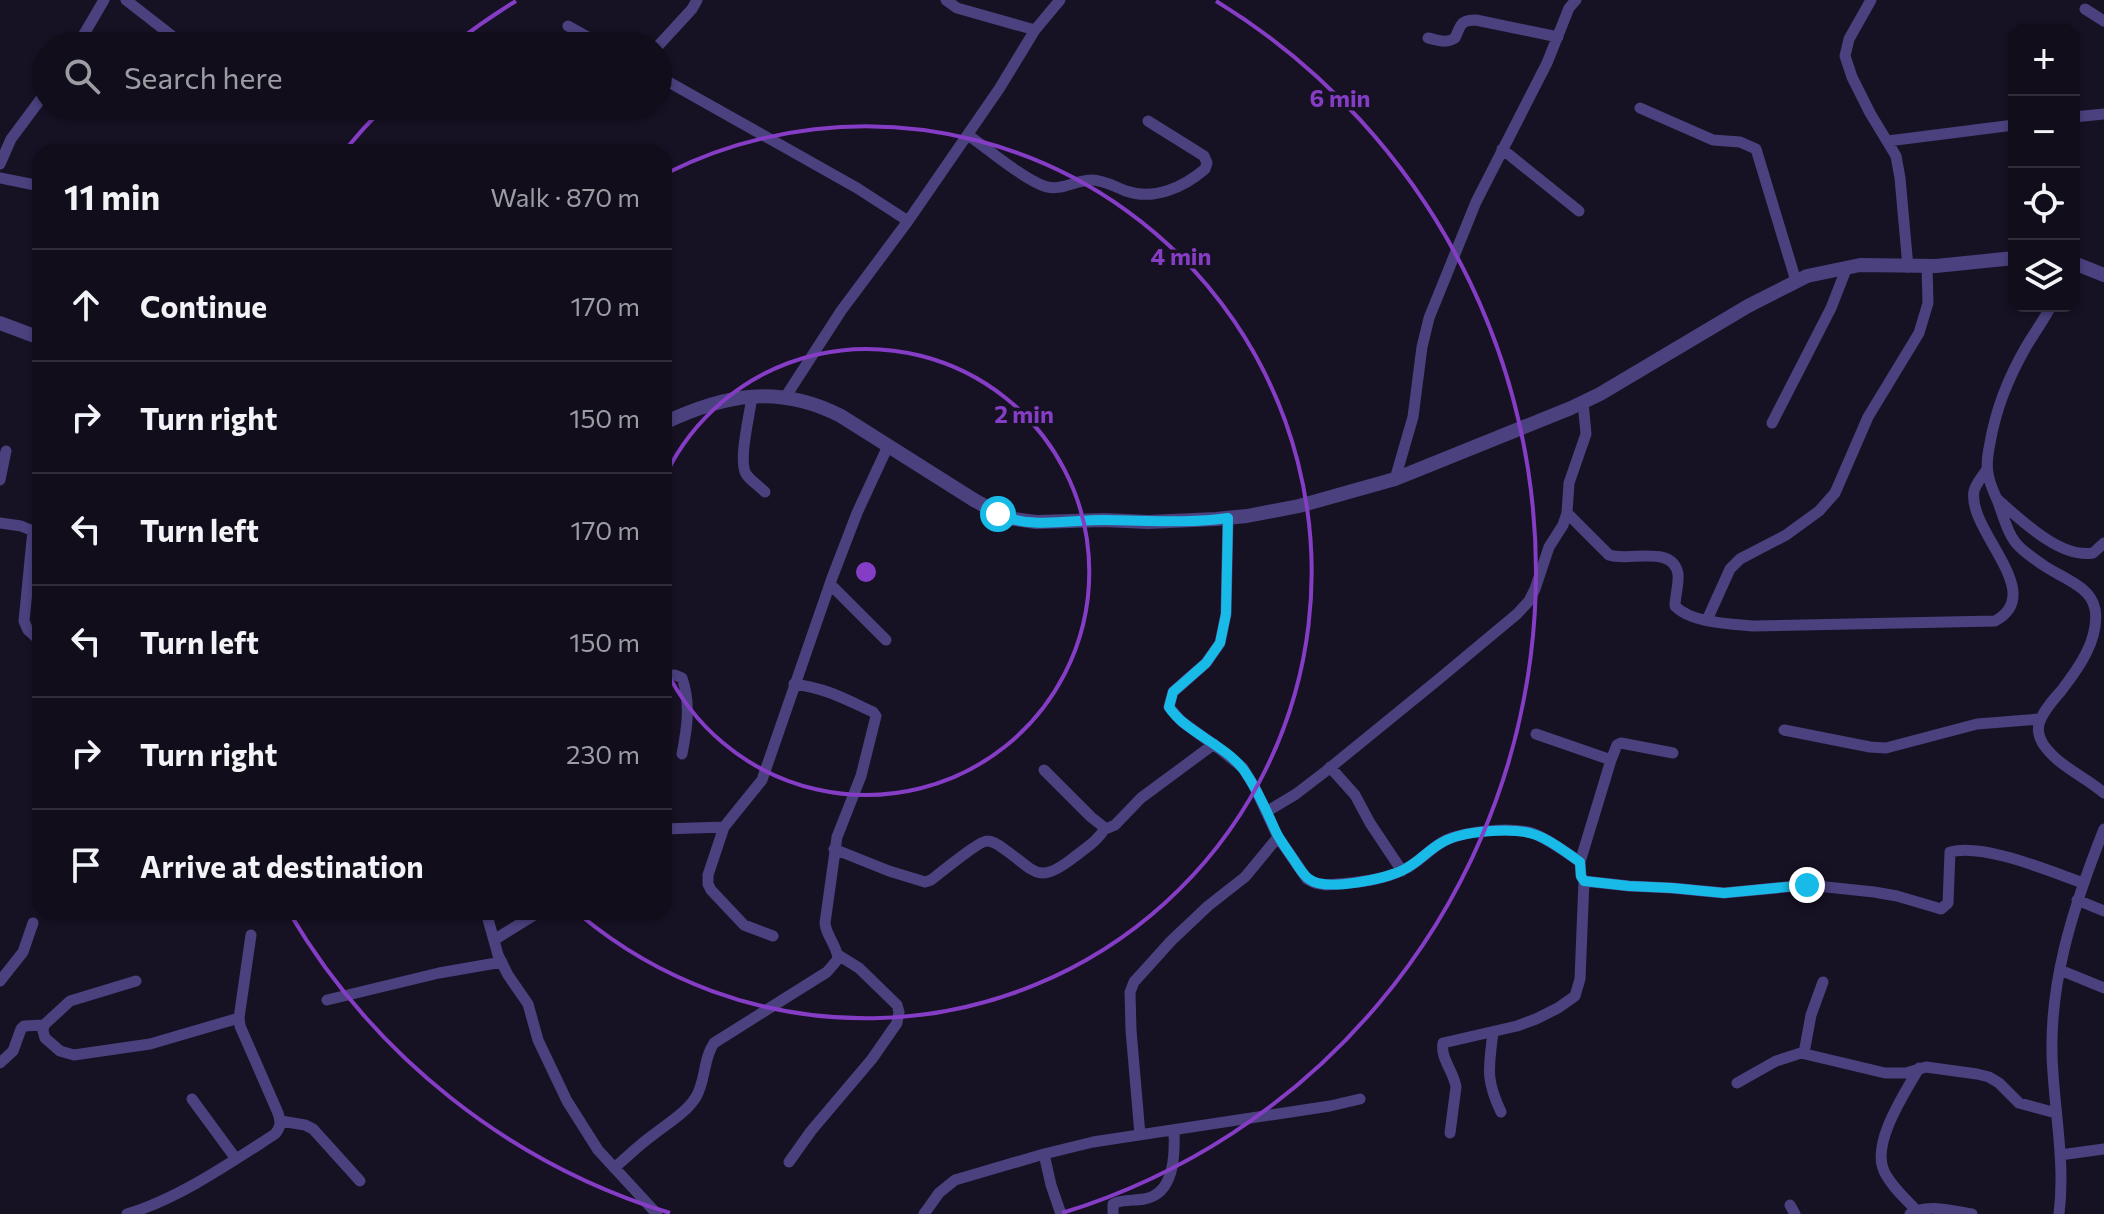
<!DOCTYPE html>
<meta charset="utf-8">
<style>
body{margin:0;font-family:Commissioner,sans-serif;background:#1a1624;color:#f1f3f6}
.controls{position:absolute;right:24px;top:24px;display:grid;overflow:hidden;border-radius:16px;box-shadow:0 2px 6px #0004}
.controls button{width:72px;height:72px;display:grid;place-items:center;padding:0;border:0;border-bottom:2px solid #302d3a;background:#110d1b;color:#f1f3f6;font:40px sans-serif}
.stop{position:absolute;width:24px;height:24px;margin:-18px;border:6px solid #18bbe8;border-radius:50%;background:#fff}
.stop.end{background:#18bbe8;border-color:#fff;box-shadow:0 2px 8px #0008}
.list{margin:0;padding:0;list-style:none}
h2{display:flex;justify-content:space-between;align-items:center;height:104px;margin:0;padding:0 32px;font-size:34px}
h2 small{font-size:26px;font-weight:400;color:#9c9ca3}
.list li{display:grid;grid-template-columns:52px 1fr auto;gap:24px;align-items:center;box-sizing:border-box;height:112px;padding:0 32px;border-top:2px solid #302d3a}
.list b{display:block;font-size:30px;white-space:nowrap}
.list em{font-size:26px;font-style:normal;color:#9c9ca3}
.icon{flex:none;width:44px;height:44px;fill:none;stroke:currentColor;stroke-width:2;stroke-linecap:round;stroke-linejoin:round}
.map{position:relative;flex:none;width:2104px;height:1214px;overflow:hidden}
.search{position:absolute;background:#110d1b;box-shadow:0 2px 6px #0004;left:32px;top:32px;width:640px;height:88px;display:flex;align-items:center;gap:20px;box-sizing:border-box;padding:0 28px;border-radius:44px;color:#9c9ca3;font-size:30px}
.panel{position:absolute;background:#110d1b;box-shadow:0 2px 6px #0004;left:32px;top:144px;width:640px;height:776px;border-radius:24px}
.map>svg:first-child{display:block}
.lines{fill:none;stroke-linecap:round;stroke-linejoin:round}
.minor{stroke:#4a417e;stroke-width:11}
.tertiary{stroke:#4a417e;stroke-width:14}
.route{stroke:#18bbe8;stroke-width:10}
.ring{fill:none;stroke:#853dc5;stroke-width:4}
.centre{fill:#853dc5;stroke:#171124;stroke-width:4}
.ring-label{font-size:24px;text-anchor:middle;font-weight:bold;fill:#853dc5;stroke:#171124;stroke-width:7;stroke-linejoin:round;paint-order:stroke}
</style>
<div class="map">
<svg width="2104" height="1214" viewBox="0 0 2104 1214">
<rect width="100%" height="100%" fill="#171124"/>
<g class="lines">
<path class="minor" d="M126 0 185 46
M946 0 957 8 1035 30
M1871 0 1849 39 1845 56 1852 77 1870 113 1896 156 1900 178 1908 267
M2085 9 2104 21
M568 26 604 46
M1428 38C1438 40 1446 44 1455 38 1461 25 1460 20 1476 20L1558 37
M77 46 104 0
M658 46 692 9 697 0
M658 76 857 188 908 221
M1640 108 1713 140 1740 142 1756 149 1796 281
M2074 117 2104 114
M968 135C988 149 1022 178 1044 186 1060 192 1075 180 1092 180 1104 180 1115 187 1126 191 1154 201 1184 187 1205 169L1207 163 1204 156 1148 121
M1888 141 2014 125
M1502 149 1579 211
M0 164 11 139 46 92
M0 178 40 186
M2051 306C2044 320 2034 333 2026 347 2008 378 1996 408 1990 443 1988 453 1986 463 1988 473 1989 483 1994 492 1998 502 2012 541 2010 543 2046 567 2063 578 2091 587 2095 609 2100 639 2078 669 2061 691 2053 700 2044 710 2040 721 2037 728 2039 737 2043 744 2058 766 2084 776 2104 793
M752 396C750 414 738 460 746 474 751 481 759 486 765 492
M786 396 841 311 908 221 999 89 1035 30 1060 0
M1772 423 1831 308 1847 267
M1395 479 1413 417 1422 347 1429 318 1476 202 1547 63 1569 8 1576 0
M0 480 6 451
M1997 499C2020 519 2060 559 2093 553L2104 543
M1567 513 1609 555C1629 562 1673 544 1678 574 1679 585 1675 596 1675 606 1691 623 1731 624 1753 626L1995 621C2048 593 1967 531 1974 491 1976 483 1983 476 1987 469
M1228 518 1226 614 1220 643 1206 663 1173 692 1169 707 1181 721 1221 750 1243 768 1255 788 1278 837 1307 879 1315 883 1326 885C1352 883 1383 881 1405 869 1420 862 1431 847 1446 840 1466 831 1510 827 1532 833 1547 838 1567 853 1580 862L1581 876 1584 881
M0 523 21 526 38 533
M33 530 24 621 28 630 40 641
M830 584 886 640
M1707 620 1730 569 1740 559 1786 535 1819 511 1835 493 1868 417 1919 333 1928 303 1927 266
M664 675H675L682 678C691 703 687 729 682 754
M1784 730 1870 747 1886 748 1977 724 2040 719
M1536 734 1611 760 1580 862
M1611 760 1617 745 1621 743 1673 753
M1330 767 1355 795 1370 823 1402 871
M1044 770 1091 817 1105 828H1108L1115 825 1141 798 1214 744
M1266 812 1296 794 1326 771 1439 679 1517 614 1529 601 1535 589 1549 547 1563 525 1567 513 1569 483 1586 434 1583 402
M664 829 724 827
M834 849 889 871 925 882 931 880C940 873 979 841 987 841 993 841 999 845 1004 849 1035 870 1037 886 1073 858 1084 849 1098 841 1105 828
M2077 900 2104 911
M486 912 498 955 508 975 528 1004 538 1040 567 1101 598 1150 657 1214
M773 936 744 925 711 890 708 884V875L724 827 762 780 832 578 857 513 888 446
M494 940 539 912
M2060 970 2104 988
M0 981 23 952 33 923
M136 981 70 1001 44 1025 43 1031 45 1038 60 1051 74 1055 150 1044 239 1018
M327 1000 439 973 502 962
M1493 1032C1489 1067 1485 1079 1501 1112
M1804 1053 1811 1015 1823 982
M0 1063 13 1051 21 1029 24 1026 44 1025
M1737 1083 1776 1061 1801 1053 1885 1073H1906L1926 1067 1977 1074 1989 1077 1999 1083 2019 1103 2056 1113
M192 1099 236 1159
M281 1121 305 1125 313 1129 360 1181
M1450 1133 1456 1087C1454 1072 1440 1058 1443 1043L1517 1026 1536 1019 1558 1008 1575 996 1580 979 1584 881 1629 886 1672 888 1724 893 1807 885 1874 892 1897 896 1941 909 1948 903 1950 852C1984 843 2049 871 2083 883
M1140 1135 1131 1030 1130 992 1134 982 1171 941 1208 906 1245 877 1278 837
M1044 1154 1051 1185 1061 1214
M2060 1155 2104 1149
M789 1162 811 1131 872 1059 897 1023 899 1012 897 1005 859 968 838 955
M614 1168C627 1157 639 1145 653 1135 668 1123 686 1113 696 1097 706 1080 703 1059 714 1043L827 972 838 959C837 945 826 936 825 923L837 837 861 776 876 716 873 712C843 698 828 689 794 684
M1790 1205 1795 1214
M1916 1210C1905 1198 1891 1186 1884 1171 1871 1143 1905 1093 1919 1068
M127 1214C178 1199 230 1163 275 1134 281 1127 281 1122 278 1113L240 1026 239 1018 251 935
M924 1214 939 1193 955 1180 1044 1154 1093 1142 1330 1106 1360 1099
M1113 1214V1204C1122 1199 1134 1201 1144 1199 1175 1194 1175 1154 1174 1130
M1910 1214C1926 1203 1954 1211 1972 1214
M2059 1214C2065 1167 2056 1120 2053 1073 2046 989 2073 907 2104 829"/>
<path class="tertiary" d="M2074 263 2104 275
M0 323 40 338
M664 423C725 394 779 384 841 416L974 500 1007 518 1036 522 1104 520 1148 522 1216 519 1247 516 1299 506 1395 479 1571 408 1600 394 1748 306 1807 276 1860 265 1936 266 2014 258"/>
</g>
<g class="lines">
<path class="route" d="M998 514C1029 529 1069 520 1103 520 1144 520 1186 524 1228 518L1226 614 1220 643 1206 663 1173 692 1169 707C1184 731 1225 745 1243 769 1258 789 1267 813 1277 834 1282 843 1288 851 1294 860 1298 866 1303 875 1309 879 1325 892 1385 879 1403 870 1418 863 1429 849 1443 842 1462 831 1512 827 1533 834 1548 838 1567 853 1580 862L1581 876 1584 881 1629 886 1672 888 1724 893 1807 885"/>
</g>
<g class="ring">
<path d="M665 476A223 223 0 1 1 665 668"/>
<path d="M667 173A446 446 0 1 1 579 914"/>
<path d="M670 1213A670 670 0 0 1 289 912M345 150A670 670 0 0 1 384 107M454 44A670 670 0 0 1 516 1M1216 1A670 670 0 0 1 1062 1213"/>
</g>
<circle cx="866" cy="572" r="12" class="centre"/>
<g class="ring-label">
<text x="1340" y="107">6 min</text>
<text x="1181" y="265">4 min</text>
<text x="1024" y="423">2 min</text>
</g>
</svg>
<div class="controls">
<button>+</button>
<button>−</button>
<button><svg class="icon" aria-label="locate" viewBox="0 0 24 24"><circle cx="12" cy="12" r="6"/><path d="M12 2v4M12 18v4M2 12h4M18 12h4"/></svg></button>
<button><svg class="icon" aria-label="layers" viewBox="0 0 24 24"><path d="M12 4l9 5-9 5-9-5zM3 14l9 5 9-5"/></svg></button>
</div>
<div class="stop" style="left:998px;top:514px"></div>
<div class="stop end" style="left:1807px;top:885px"></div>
<div class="search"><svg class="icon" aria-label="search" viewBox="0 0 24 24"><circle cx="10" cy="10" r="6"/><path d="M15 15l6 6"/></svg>Search here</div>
<section class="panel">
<h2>11 min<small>Walk · 870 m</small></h2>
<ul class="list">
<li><svg class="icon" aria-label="ahead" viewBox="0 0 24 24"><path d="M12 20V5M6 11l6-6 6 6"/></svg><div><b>Continue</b></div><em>170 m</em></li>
<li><svg class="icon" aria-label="right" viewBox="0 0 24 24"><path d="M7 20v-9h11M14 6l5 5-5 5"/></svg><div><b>Turn right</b></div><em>150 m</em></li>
<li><svg class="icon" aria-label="left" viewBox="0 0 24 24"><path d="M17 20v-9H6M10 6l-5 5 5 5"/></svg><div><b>Turn left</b></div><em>170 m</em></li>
<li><svg class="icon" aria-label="left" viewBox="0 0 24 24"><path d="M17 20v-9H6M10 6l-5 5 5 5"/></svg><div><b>Turn left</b></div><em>150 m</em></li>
<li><svg class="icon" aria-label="right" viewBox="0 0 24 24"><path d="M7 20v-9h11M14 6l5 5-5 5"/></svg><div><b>Turn right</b></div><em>230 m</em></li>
<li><svg class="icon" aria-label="arrive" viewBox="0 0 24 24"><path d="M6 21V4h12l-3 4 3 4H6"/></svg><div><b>Arrive at destination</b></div></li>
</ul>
</section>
</div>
